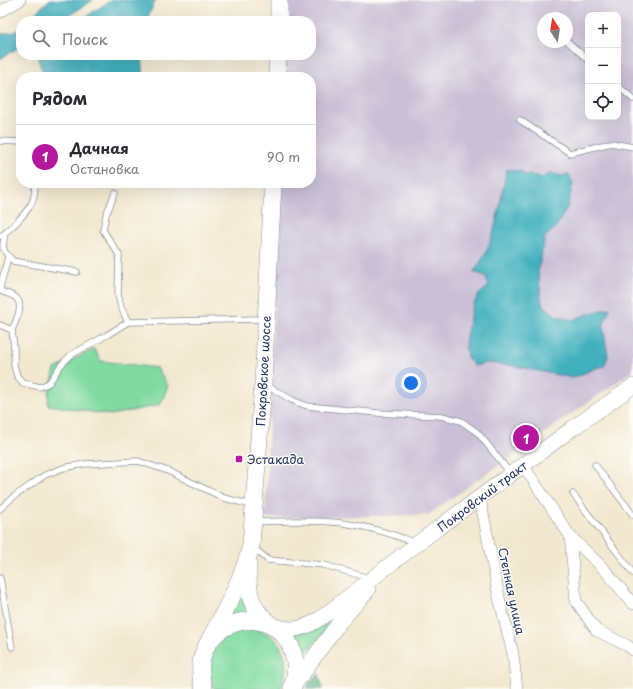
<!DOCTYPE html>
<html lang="ru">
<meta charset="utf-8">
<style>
body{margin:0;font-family:"Playpen Sans",sans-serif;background:#f7f7f7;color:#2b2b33}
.controls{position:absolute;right:12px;top:12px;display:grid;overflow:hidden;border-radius:8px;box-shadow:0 4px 16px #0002}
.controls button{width:36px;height:36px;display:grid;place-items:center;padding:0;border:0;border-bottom:1px solid #e1e1e2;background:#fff;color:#2b2b33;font:20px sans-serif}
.compass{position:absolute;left:537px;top:12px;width:36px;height:36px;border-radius:50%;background:#fff;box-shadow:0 4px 16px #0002;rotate:348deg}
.you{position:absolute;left:411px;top:383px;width:14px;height:14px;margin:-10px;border:3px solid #fff;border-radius:50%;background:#1a73e8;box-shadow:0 0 0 6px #1a73e833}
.badge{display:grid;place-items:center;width:26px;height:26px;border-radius:50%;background:#b5179e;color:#fff;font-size:13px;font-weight:700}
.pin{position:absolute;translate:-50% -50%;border:2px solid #fff;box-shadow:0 1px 4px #0006}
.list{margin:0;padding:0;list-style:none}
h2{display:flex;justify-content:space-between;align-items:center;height:52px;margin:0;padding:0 16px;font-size:17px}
h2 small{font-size:13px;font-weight:400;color:#7c7c81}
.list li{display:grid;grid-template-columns:26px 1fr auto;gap:12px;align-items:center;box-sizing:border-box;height:64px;padding:0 16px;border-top:1px solid #e1e1e2}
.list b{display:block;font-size:15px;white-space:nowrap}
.list p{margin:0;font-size:13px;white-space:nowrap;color:#7c7c81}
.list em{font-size:13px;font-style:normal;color:#7c7c81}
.icon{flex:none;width:22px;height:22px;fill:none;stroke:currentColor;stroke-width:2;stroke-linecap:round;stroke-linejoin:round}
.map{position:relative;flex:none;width:633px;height:689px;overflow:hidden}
.search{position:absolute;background:#fff;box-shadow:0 4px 16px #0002;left:16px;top:16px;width:300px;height:44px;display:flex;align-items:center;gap:10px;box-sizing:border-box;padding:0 14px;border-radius:16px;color:#7c7c81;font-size:15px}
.panel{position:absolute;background:#fff;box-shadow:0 4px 16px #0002;left:16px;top:72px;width:300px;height:116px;border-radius:16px}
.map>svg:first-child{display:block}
.industrial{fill:#cabfd6;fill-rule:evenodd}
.green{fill:#81dba1;stroke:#4e8580}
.forest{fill:#68bb87;stroke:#427572}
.water{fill:#41b0bd;stroke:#2e708e}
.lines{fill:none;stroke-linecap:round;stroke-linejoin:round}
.service-casing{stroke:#868c96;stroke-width:7}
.minor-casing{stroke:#868c96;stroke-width:12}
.secondary-casing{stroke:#868c96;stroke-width:16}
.primary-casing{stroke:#868c96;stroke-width:18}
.service{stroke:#fff;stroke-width:5.5}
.minor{stroke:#fff;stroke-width:11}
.secondary{stroke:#fff;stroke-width:15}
.primary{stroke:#fff;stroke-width:17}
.poi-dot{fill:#b5179e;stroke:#fdfcf7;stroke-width:1.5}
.labels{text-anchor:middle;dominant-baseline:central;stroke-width:3;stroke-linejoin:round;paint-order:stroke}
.street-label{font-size:12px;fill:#1b2f5e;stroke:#fdfcf7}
.poi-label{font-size:12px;fill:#1b2f5e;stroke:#fdfcf7;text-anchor:start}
</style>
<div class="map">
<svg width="633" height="689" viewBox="0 0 633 689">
<rect width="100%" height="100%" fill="#fdfcf7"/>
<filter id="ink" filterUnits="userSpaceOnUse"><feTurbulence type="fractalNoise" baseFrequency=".025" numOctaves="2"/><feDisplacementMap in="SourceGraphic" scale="8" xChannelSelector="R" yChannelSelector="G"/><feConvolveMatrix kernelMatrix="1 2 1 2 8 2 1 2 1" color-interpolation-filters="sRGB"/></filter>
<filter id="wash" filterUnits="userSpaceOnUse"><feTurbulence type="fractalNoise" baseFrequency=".012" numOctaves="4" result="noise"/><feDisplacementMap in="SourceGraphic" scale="16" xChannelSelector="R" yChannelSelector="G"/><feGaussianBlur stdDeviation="0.9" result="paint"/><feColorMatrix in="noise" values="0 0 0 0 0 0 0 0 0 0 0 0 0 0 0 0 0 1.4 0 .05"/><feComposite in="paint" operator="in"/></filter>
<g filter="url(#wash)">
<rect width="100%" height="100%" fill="#f2e8cf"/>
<path class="industrial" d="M287 0H633V371L428 515 265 518 279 183H311V77H283L284 55H311V21H286ZM588 15H618V117H588ZM543 18H567V42H543Z"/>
<path class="green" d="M94 349 101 361 157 368 168 386 160 405 111 415 48 405 49 392 55 369Z
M242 575 252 614 237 613 224 619Z
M350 604 304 654 302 642 295 635Z
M245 629C249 629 254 629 258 630 285 637 292 666 280 689H215C204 674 208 651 222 639 228 633 236 631 245 629Z"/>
<path class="forest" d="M319 674 323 689H307L310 681Z"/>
<path class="water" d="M49 0H93L61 21H27Z
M111 0H156L146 21H79Z
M21 27V46L0 59V34L15 32Z
M40 55H142L144 77H45L38 60Z
M507 169 516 171 520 170 525 175 538 176 542 178 550 173 561 176 568 174 573 183 568 206 563 215 556 227 545 237 538 272 542 304 557 316 572 320 587 314 610 308 603 326 608 356 604 366 596 368 573 378 514 366 488 363 474 366 467 357 465 343 472 307 479 294 489 286 485 276 473 272C495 249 500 200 507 169Z"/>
</g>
<g filter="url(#ink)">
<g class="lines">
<defs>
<path id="service" d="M567 41 588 60
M618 86 633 99
M520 120 570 153 611 143 633 147
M0 141 21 142
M115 193 106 215 103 230 119 255 118 295 121 307 128 322
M5 233 3 246 5 252 13 261 77 272
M0 236C9 232 28 211 32 202 35 196 35 189 35 183
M8 257 0 288 1 291C6 294 12 294 16 298 25 305 15 322 12 330
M0 325 12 330 14 348V365L17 376 23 383 40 387 49 383 61 365 71 355 107 335 128 322 264 319
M266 385 292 400 307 406 378 413 442 416 461 421 478 433 511 474
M595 465 633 515
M573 494 633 573
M0 509 12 498 45 475 63 468 85 464 138 461 168 471 224 498 252 505
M255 522C281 521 307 520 332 522 361 524 390 533 416 543
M254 548 268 560 324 565 369 578
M0 578 12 647"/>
<path id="minor" d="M0 12 20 0
M523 465 570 536 576 601 596 630 628 646 633 650
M480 498 500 602 513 654 517 689
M570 536 605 570 633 604"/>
<path id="secondary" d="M274 626C293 632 304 629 321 618L418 543 573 428 633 386
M292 688 338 624 368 590"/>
<path id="primary" d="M279 21V0
M277 77 278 55
M248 562C248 577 247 596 256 609 259 614 265 619 269 624
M210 639C225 612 244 575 251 546L263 384 273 183
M204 689C182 620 277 595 293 653 297 665 296 677 292 689"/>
</defs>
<use href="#service" class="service-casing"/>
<use href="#minor" class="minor-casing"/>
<use href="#secondary" class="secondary-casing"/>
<use href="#primary" class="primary-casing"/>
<use href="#service" class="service"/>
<use href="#minor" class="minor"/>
<use href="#secondary" class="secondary"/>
<use href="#primary" class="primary"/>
</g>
</g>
<rect class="poi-dot" x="235" y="455" width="8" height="8" rx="2"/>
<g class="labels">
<g class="street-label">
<text transform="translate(263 371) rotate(-87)">Покровское шоссе</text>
<text transform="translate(482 496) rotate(-37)">Покровский тракт</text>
<text transform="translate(512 591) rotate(78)">Степная улица</text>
</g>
<g class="poi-label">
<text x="247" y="459">Эстакада</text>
</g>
</g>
</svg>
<div class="controls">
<button>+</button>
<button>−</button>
<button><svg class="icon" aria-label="locate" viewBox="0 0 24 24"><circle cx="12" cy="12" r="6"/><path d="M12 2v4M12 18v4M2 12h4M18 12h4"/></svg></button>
</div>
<svg class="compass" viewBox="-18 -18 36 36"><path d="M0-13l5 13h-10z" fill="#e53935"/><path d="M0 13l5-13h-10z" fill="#7c7c81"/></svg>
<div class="you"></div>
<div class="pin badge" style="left:526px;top:438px">1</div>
<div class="search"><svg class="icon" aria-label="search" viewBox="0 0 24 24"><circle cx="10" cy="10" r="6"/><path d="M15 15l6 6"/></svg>Поиск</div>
<section class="panel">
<h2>Рядом<small></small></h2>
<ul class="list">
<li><span class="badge">1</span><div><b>Дачная</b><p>Остановка</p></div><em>90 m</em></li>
</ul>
</section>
</div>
